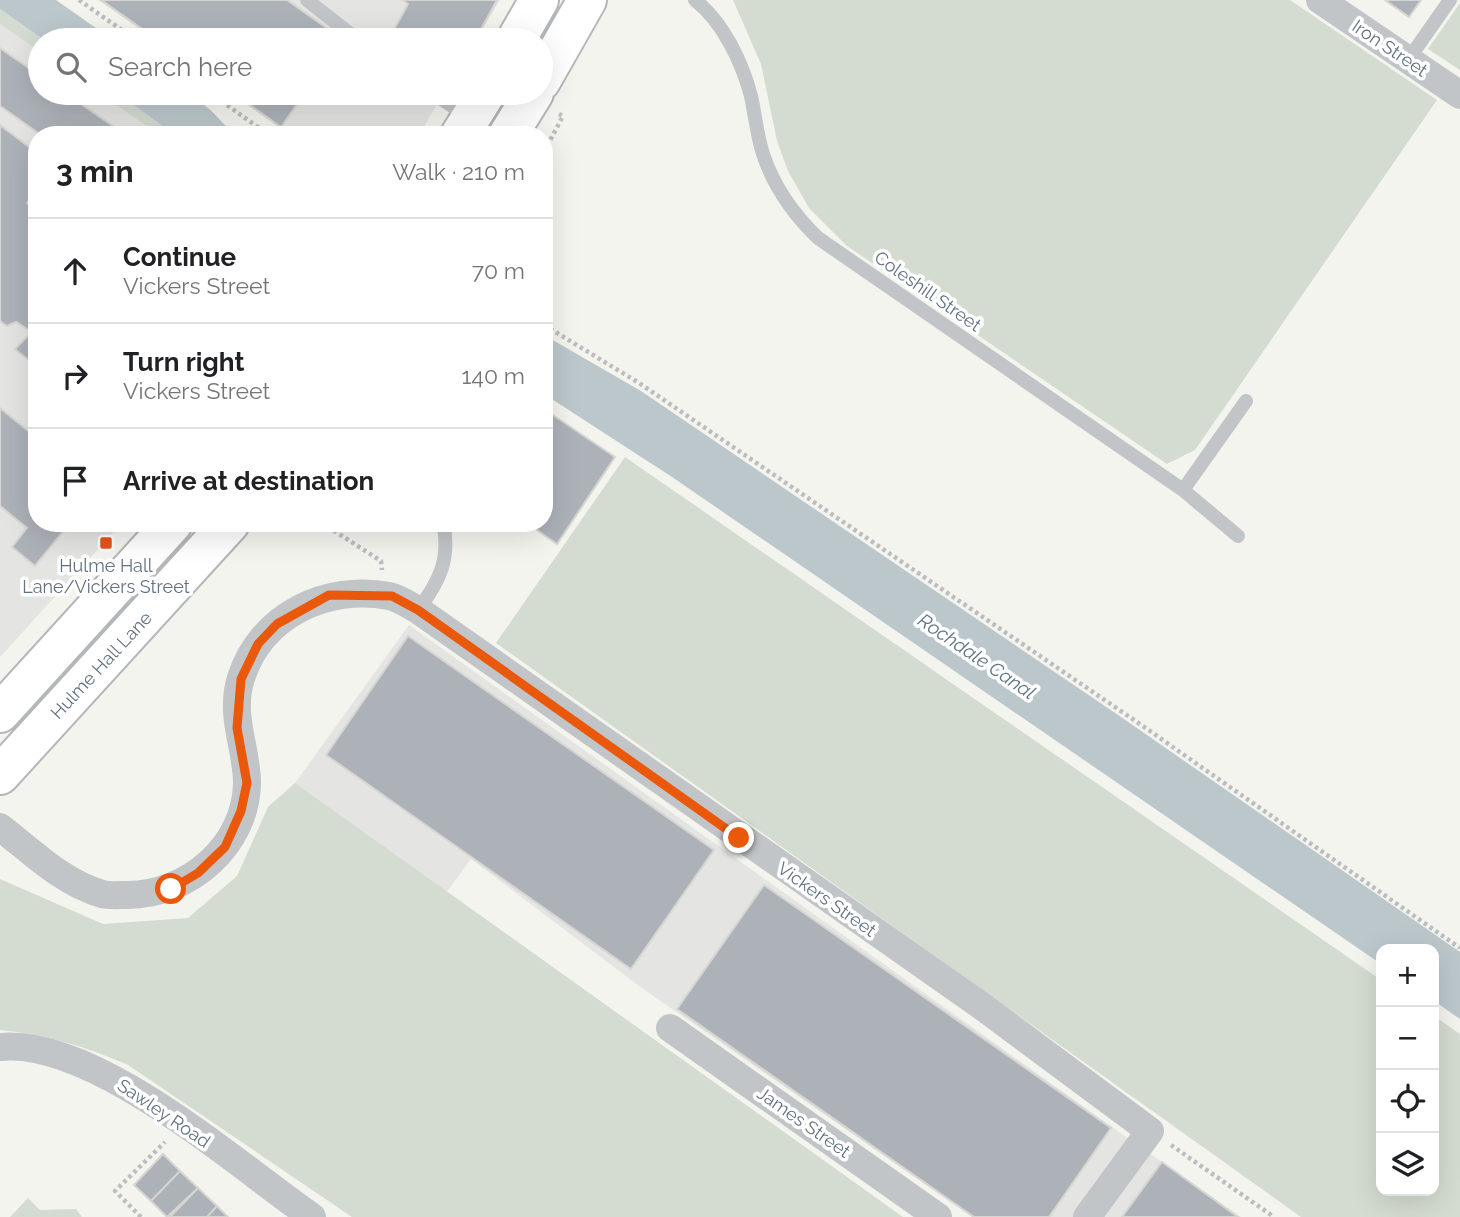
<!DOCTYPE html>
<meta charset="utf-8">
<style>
body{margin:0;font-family:Raleway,sans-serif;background:#f2f2f2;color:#202124}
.controls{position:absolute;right:21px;bottom:21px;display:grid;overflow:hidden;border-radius:14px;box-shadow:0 7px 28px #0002}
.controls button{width:63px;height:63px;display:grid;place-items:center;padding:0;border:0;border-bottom:2px solid #e0e0e0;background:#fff;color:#202124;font:35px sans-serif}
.stop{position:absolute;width:21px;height:21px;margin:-16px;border:5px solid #ea580c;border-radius:50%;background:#fff}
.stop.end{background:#ea580c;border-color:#fff;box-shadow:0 2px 7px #0008}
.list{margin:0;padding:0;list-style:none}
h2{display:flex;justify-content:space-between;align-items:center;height:91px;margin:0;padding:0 28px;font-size:30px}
h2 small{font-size:23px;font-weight:400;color:#757577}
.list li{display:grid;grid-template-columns:46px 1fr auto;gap:21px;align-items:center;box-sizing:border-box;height:105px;padding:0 28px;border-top:2px solid #e0e0e0}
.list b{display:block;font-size:26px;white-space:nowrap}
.list p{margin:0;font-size:23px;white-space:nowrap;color:#757577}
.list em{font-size:23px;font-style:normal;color:#757577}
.icon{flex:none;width:38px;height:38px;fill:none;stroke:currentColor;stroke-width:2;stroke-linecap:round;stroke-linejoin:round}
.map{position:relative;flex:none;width:1460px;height:1217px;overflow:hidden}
.search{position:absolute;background:#fff;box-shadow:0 7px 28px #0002;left:28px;top:28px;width:525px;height:77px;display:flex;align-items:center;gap:18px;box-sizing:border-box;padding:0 24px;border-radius:38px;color:#757577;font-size:26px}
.panel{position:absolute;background:#fff;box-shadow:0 7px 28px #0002;left:28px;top:126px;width:525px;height:406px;border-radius:28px}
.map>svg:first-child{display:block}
.built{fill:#e4e5e3}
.green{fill:#d4dbd0}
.water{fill:#bcc7cc}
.building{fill:#acb2b8;stroke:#d5d5d2;stroke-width:2}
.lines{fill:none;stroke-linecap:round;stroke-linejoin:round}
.highway-casing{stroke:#b4b7ba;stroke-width:42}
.path{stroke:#bbbdbf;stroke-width:4.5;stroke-dasharray:3.5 3.5;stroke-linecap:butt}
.lane{stroke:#c1c5c8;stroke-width:14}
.street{stroke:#c1c5c8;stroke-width:28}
.highway{stroke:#fff;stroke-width:38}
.route{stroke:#ea580c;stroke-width:9}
.poi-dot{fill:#e8521b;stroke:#fff;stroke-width:2.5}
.labels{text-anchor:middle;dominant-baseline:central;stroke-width:7;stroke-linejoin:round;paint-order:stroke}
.street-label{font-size:18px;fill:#627282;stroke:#fff}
.poi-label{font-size:18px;fill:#627282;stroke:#fff}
.water-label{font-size:19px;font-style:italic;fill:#5d757f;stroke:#fff}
</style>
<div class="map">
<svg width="1460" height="1217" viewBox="0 0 1460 1217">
<rect width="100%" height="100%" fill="#f4f4ef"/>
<path class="built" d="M98 0H500L476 40H155Z
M0 24 40 52V93H99L159 135H37V523H122L0 657Z
M230 93H444L419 135H289Z
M409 625 1129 1139 1241 1217H972L639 986 471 859 446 893 295 783Z"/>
<path class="green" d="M733 0H1290L1437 100 1195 450 1167 464 847 246 809 208 788 171 777 141 761 64Z
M1460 3V70L1428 49Z
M0 9 44 40H40V52L0 24Z
M99 93H117L175 135H159Z
M625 457 1381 980V1191H1434V1016L1460 1034V1217H1301L496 643Z
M295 783 903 1217H352L128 1065C87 1047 45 1034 0 1030V879L103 924 188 918 237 876 268 807Z
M28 1198 40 1210 76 1209 82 1217H10Z"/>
<path class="water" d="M0 0H56L113 40H44L0 9Z
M117 93C151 93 181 85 208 108 219 117 225 127 236 135H175Z
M544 335 641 391 1121 717 1460 952V1019L1434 1001V949H1381V964L672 477 544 394Z"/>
<path class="building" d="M101 0H287L342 39 158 40Z
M403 0H497L475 40H394L390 37 408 4Z
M1385 0H1421L1409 17Z
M0 48 40 76V93H65L126 135H41L0 106Z
M233 93H305L281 127Z
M0 125 37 153V191L27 203 37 210V367L15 349 32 332 16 322 7 326 0 321Z
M0 408 37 438V523H70L35 566 12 547 27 528 0 506Z
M544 409 615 457 557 544 527 523H544Z
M408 636 714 850 631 969 326 755Z
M764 885 1111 1128 1049 1217H974L677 1009Z
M163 1154 180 1171 151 1201 134 1185Z
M1162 1162 1238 1217H1122Z
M180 1171 198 1188 167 1217 151 1201Z
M198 1188 217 1206 207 1217H170Z
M217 1206 228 1217H207Z"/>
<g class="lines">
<defs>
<path id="highway" d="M516 40 539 0
M541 81 587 0
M460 135 486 93
M508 135 534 93
M0 713 173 523
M0 775 230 523"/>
</defs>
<use href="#highway" class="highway-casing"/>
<path class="path" d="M79 0 136 40
M210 93 269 135
M544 152 563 116 559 114
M544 325 639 383 1137 722 1460 948
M322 523 381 561 382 570
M1171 1145 1274 1217
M141 1217 115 1191 165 1142"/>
<path class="lane" d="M307 0 358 40
M695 0C723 22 742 62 751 96 755 115 757 135 763 154 774 187 793 214 818 238L1183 490 1238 536
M1408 60 1450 0
M432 93 469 117
M1183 490 1246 401
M418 610C439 582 451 559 443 523"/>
<path class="street" d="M1320 0 1460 95
M0 827C31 851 63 883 102 894 109 896 120 895 128 895 188 895 246 846 247 783 247 748 229 716 241 678 261 615 327 584 389 596 399 598 409 605 418 610L983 1007 1150 1131 1087 1217
M670 1028 938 1217
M0 1047C93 1037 237 1165 312 1217"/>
<use href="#highway" class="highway"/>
</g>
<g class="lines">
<path class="route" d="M171 889 198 873 225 847 241 811 247 783 237 728 241 679 258 644 277 624 329 595 392 596 418 610 739 838"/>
</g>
<rect class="poi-dot" x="99" y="536" width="14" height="14" rx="3.5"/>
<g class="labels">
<g class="street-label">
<text transform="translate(1390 48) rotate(34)">Iron Street</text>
<text transform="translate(928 291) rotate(35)">Coleshill Street</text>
<text transform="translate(101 665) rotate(-47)">Hulme Hall Lane</text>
<text transform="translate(827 899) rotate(35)">Vickers Street</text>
<text transform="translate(164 1113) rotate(34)">Sawley Road</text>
<text transform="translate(804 1122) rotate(35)">James Street</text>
</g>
<g class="poi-label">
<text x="106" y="565">Hulme Hall<tspan x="106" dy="21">Lane/Vickers Street</tspan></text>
</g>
<g class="water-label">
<text transform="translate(977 656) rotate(34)">Rochdale Canal</text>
</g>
</g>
</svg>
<div class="controls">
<button>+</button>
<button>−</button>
<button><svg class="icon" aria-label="locate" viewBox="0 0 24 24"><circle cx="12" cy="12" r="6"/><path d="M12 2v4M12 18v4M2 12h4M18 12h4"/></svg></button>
<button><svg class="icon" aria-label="layers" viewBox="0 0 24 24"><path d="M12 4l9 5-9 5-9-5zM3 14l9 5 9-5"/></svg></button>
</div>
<div class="stop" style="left:171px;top:889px"></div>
<div class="stop end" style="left:739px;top:838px"></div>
<div class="search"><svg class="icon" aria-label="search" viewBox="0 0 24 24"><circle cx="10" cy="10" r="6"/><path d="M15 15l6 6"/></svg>Search here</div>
<section class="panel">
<h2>3 min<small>Walk · 210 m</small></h2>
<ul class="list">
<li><svg class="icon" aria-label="ahead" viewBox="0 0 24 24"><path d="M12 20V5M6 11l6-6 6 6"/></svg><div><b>Continue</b><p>Vickers Street</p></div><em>70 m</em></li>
<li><svg class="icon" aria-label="right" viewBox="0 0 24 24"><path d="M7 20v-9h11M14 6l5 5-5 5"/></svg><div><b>Turn right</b><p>Vickers Street</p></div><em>140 m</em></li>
<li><svg class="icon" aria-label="arrive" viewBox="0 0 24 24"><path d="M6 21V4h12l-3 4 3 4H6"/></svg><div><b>Arrive at destination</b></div></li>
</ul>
</section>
</div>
